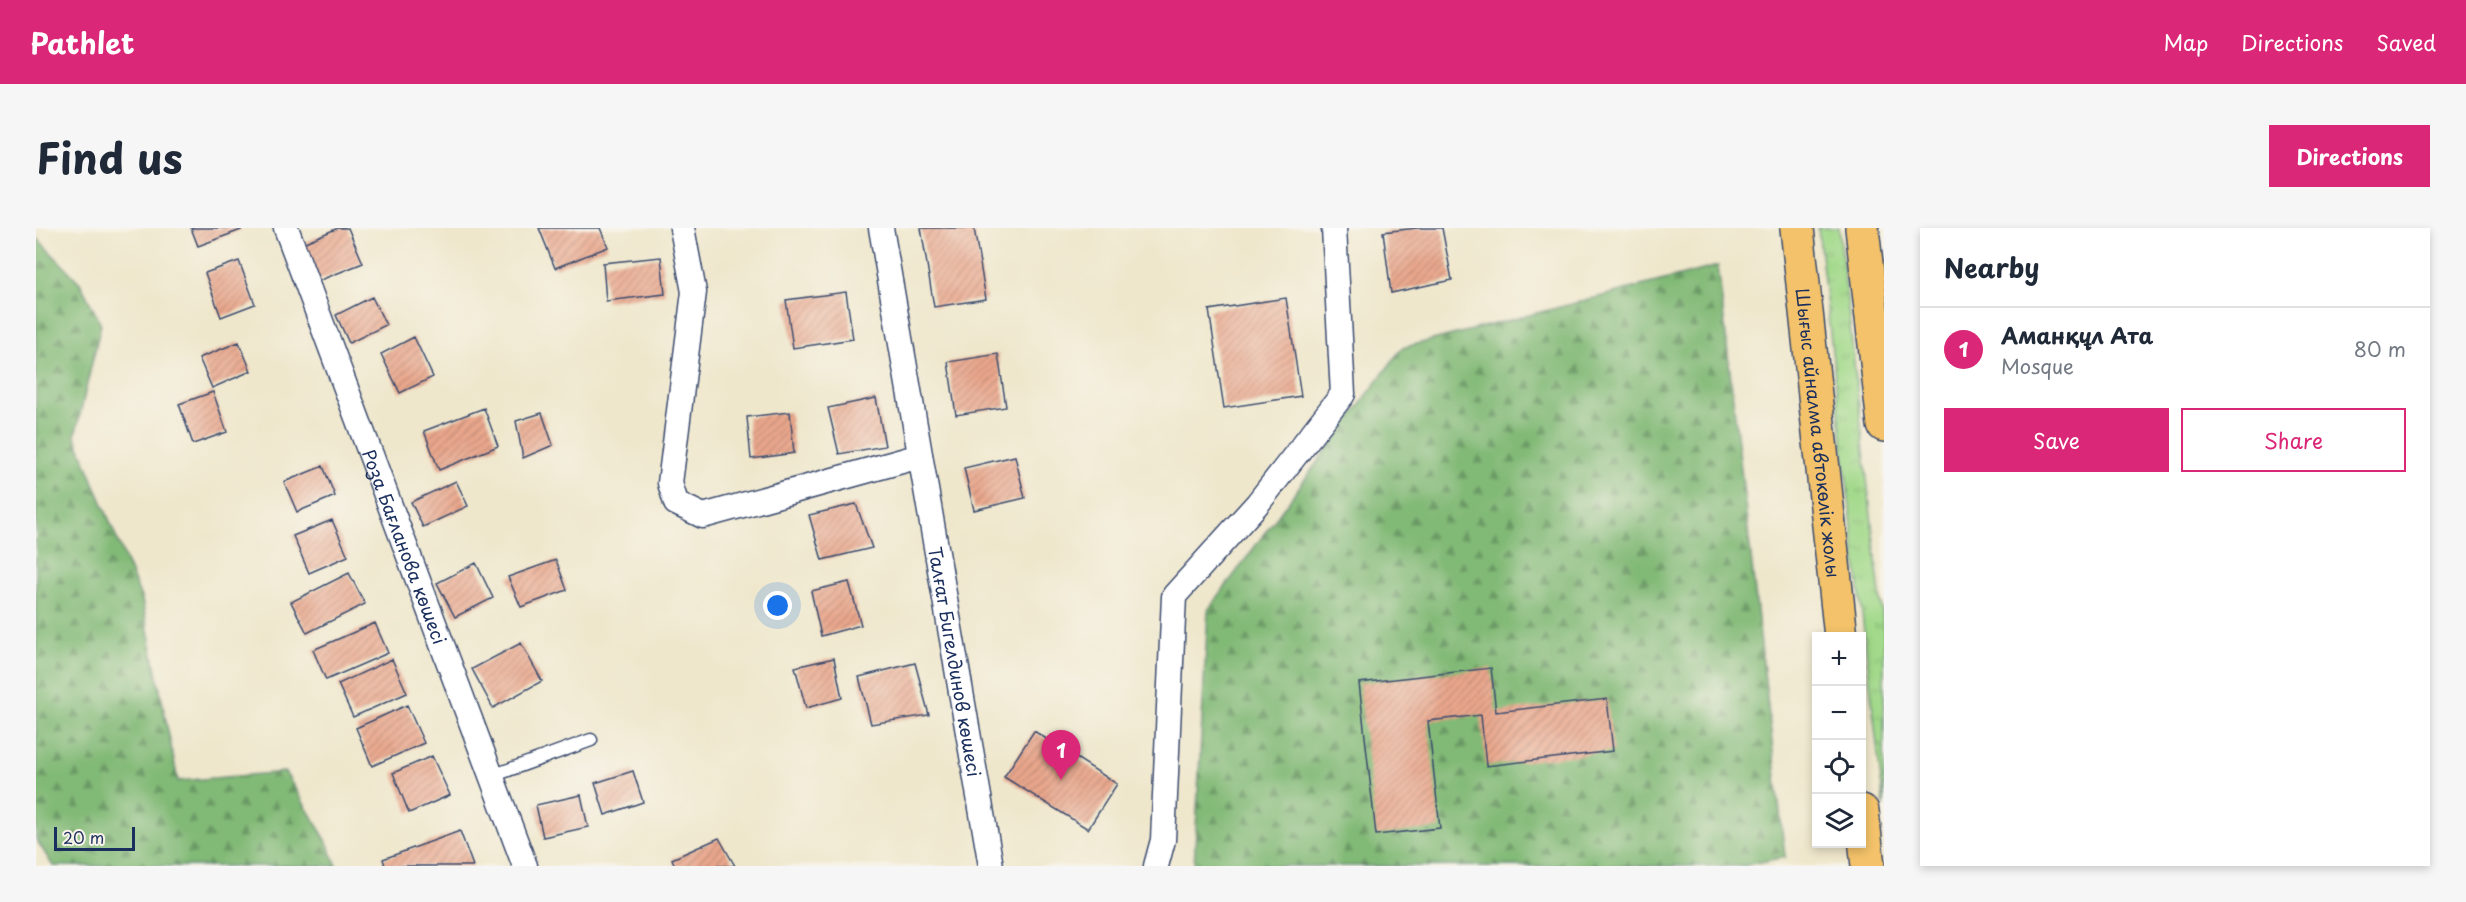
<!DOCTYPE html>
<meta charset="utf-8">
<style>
body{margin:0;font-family:"Playpen Sans",sans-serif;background:#f6f6f7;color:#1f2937}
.controls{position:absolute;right:18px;bottom:18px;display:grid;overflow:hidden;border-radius:0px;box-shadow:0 3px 9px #0003}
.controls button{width:54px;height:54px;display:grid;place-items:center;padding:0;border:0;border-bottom:2px solid #e0e1e3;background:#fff;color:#1f2937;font:30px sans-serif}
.scale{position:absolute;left:18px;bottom:15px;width:81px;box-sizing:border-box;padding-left:6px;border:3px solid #1b2f5e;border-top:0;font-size:16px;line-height:21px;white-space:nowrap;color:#1b2f5e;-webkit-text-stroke:4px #f7f3e8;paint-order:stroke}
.you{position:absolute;left:742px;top:378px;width:21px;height:21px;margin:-15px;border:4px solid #fff;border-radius:50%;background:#1a73e8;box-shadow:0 0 0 9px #1a73e833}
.badge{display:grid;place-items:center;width:39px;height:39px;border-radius:50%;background:#db2777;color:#fff;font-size:20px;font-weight:700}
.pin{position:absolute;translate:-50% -50px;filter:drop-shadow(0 2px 3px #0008)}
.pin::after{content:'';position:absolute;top:32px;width:21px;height:18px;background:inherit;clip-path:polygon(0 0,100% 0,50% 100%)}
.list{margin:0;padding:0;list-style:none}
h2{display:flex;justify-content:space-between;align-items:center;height:78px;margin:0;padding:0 24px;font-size:26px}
h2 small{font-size:20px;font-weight:400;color:#747a83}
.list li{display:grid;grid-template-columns:39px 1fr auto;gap:18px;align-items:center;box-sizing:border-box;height:84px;padding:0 24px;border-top:2px solid #e0e1e3}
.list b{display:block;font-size:22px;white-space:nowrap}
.list p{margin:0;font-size:20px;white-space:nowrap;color:#747a83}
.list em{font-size:20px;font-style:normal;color:#747a83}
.actions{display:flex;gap:12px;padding:18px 24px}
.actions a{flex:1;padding:14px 0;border:2px solid #db2777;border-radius:0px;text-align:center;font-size:21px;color:#db2777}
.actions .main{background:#db2777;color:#fff}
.icon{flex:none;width:33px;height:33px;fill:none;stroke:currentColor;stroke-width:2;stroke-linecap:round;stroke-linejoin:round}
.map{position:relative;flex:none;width:1848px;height:638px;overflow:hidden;border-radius:0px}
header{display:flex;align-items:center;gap:36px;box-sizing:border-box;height:84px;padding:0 30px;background:#db2777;color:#fff}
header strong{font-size:28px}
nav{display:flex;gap:33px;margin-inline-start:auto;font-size:21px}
.intro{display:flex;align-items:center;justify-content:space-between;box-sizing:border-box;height:144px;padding:0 36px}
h1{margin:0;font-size:42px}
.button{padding:15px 27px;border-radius:0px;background:#db2777;color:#fff;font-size:21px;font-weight:700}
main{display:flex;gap:36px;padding:0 36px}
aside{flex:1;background:#fff;border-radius:0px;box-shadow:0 3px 9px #0003}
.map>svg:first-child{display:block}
.grass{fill:url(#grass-tufts);stroke:#5e8474;stroke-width:1.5}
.forest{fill:url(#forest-firs);stroke:#4e746a;stroke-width:1.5}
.building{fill:url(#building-hatch)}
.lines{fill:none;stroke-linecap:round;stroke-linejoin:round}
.service-casing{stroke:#3b4b6e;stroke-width:15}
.minor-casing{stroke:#3b4b6e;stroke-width:27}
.primary-casing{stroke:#3b4b6e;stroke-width:36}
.service{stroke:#fff;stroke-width:12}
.minor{stroke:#fff;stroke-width:24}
.primary{stroke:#f3c26a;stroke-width:33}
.labels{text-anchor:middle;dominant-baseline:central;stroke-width:6;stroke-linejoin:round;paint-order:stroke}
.street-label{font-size:18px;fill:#1b2f5e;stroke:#f7f3e8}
</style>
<header>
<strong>Pathlet</strong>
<nav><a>Map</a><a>Directions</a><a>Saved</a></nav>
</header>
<div class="intro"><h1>Find us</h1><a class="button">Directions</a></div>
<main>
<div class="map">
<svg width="1848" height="638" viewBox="0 0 1848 638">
<defs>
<pattern id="grass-tufts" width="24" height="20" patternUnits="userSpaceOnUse" patternTransform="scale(1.5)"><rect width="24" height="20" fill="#a2d98a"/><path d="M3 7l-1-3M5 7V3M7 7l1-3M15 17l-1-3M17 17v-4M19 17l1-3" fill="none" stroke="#8bbb7a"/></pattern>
<pattern id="forest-firs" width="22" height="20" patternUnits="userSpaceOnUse" patternTransform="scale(1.5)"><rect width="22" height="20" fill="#81b976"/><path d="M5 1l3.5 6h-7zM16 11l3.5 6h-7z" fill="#699764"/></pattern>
<pattern id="building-hatch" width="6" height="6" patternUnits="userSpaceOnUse" patternTransform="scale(1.5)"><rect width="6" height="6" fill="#eaa78c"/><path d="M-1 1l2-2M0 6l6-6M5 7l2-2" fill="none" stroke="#bd8876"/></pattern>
</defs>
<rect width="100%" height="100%" fill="#f7f3e8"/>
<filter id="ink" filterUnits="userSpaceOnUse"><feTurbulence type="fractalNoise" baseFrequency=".0167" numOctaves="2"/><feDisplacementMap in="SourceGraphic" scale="12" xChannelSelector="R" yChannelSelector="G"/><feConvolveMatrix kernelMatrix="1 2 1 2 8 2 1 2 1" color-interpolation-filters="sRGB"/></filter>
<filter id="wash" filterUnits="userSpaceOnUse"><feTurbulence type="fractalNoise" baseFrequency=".008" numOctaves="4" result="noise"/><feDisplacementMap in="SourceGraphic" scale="24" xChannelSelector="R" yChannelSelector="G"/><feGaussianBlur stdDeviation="1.35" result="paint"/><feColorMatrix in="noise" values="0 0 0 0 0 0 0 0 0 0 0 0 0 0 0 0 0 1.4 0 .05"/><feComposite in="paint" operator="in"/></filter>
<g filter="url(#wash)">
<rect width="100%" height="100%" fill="#efe7cc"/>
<path class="grass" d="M1782 0H1803L1848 403V579Z"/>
<path class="forest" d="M0 9 44 55 65 96 39 208 106 372 142 553 249 544 290 612 301 638H17L0 611Z
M1682 38 1749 629 1706 638H1158L1172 382 1366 120Z"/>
<g id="blocks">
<path class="building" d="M155 0H204L205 2 162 18Z
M302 0H312L327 35 282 53 267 15Z
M503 0H564L572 19 519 40Z
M885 0H938L950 71 898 79Z
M1381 0H1406L1416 52 1355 65 1347 4Z
M625 29 629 66 570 73 567 35Z
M203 33 219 76 185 89 169 45Z
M810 64 817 111 757 120 750 72Z
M336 69 350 97 313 115 300 87Z
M1250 70 1265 168 1188 180 1173 82Z
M378 109 397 149 364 165 345 126Z
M203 114 215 143 176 160 163 130Z
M962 126 970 179 920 187 912 134Z
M177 164 191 204 157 216 143 176Z
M840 170 849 218 803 226 792 180Z
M448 180 462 218 403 242 388 203Z
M754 184 758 225 715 231 711 189Z
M506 185 517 217 487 230 480 193Z
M979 228 989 270 938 282 928 240Z
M287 238 299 268 261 284 248 254Z
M420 253 432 278 387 299 375 274Z
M820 276 836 320 786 332 773 287Z
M296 292 312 328 273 345 257 308Z
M520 332 531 362 485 379 472 349Z
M440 335 457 370 419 389 401 355Z
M313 345 329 376 271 405 255 374Z
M813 354 825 397 785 408 775 363Z
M339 395 352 425 290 452 277 422Z
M485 415 506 453 457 480 436 441Z
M798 430 806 470 770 480 759 439Z
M356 431 371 465 317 489 302 456Z
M879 435 893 487 835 496 823 449Z
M1455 440 1460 484 1571 471 1577 523 1450 538 1445 487 1392 493 1404 600 1340 607 1323 455Z
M371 477 388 515 336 538 320 500Z
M998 503 1081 556 1052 601 968 549Z
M396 528 414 567 373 585 357 545Z
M597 543 607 574 569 587 559 555Z
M545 567 552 599 507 609 500 577Z
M424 603 437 638H349L347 631Z
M683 610 699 638H639L636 631Z"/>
</g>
</g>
<g filter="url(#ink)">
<use href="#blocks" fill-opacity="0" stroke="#3b4b6e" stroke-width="1.5"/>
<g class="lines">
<defs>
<path id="service" d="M456 548 555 512"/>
<g id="minor">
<path id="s1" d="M250 0 489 638"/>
<path d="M646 0 658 64 634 255 640 275 667 288 884 228"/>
<path id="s2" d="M845 0 955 638"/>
<path d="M1120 638 1127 612 1138 368 1222 275 1307 166 1298 0"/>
</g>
<g id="primary">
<path id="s3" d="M1761 0 1805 409"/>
<path d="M1826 0 1848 197"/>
<path d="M1826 583 1832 638"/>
</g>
</defs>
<use href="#service" class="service-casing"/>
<use href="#minor" class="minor-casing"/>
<use href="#primary" class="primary-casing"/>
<use href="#service" class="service"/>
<use href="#minor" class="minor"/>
<use href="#primary" class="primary"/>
</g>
</g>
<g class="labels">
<g class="street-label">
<text stroke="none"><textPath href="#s3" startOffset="206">Шығыс айналма автокөлік жолы</textPath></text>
<text stroke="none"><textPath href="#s1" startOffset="340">Роза Бағланова көшесі</textPath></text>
<text stroke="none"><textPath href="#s2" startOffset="440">Талғат Бигелдинов көшесі</textPath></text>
</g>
</g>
</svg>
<div class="controls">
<button>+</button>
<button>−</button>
<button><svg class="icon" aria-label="locate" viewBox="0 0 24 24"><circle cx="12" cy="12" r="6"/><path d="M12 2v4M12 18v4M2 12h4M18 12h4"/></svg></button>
<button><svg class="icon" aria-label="layers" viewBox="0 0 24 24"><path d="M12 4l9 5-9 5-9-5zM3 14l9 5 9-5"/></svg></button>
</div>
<div class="scale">20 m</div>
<div class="you"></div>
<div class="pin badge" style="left:1025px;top:552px">1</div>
</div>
<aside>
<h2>Nearby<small></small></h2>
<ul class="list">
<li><span class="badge">1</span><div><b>Аманқұл Ата</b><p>Mosque</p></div><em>80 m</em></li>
</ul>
<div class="actions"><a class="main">Save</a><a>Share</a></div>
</aside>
</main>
